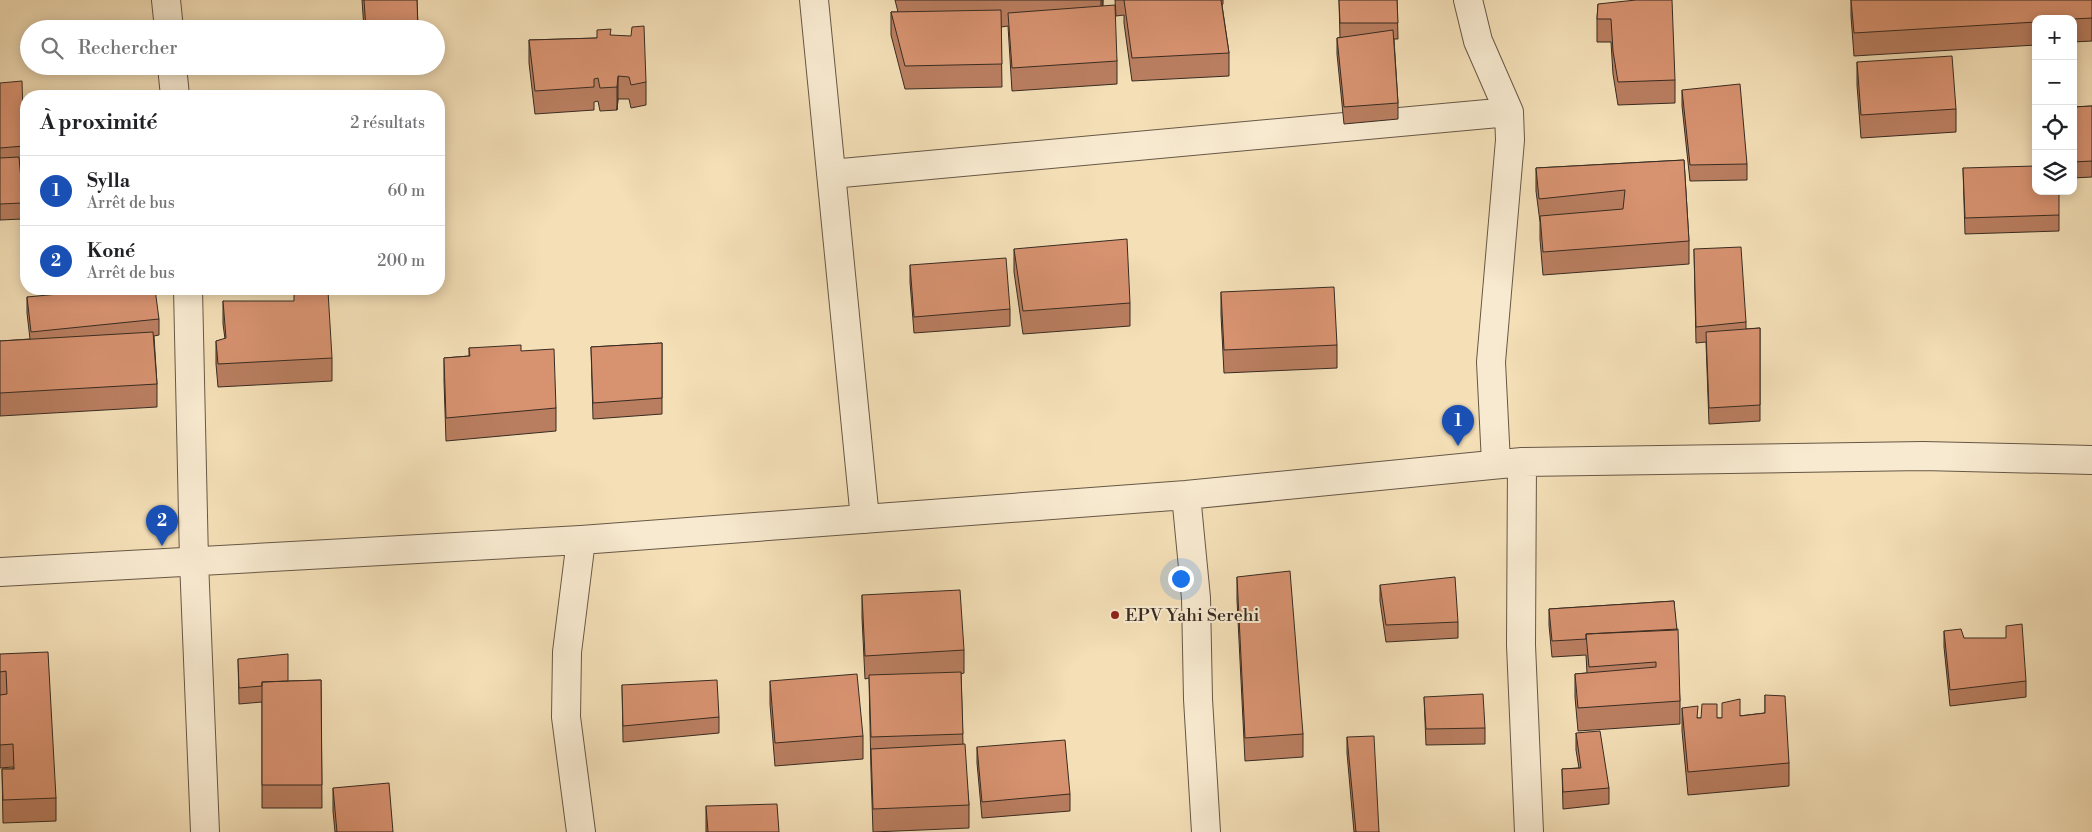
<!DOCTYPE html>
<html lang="fr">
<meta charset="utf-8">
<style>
body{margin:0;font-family:"Libre Bodoni",serif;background:#f6f6f6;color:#202124}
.controls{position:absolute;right:15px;top:15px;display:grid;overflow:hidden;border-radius:10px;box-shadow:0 2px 12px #0003}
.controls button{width:45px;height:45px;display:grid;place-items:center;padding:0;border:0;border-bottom:1px solid #e0e0e0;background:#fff;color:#202124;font:25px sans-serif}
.you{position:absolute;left:1180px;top:578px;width:18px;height:18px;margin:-12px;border:4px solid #fff;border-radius:50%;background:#1a73e8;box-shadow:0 0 0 8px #1a73e833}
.badge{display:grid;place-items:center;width:32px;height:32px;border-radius:50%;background:#8f2418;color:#fff;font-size:16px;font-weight:700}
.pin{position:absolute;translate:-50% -41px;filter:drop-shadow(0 1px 2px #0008)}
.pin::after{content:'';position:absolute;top:26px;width:18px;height:15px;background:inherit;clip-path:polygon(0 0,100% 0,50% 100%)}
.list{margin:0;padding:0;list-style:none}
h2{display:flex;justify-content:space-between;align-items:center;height:65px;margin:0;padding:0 20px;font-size:21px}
h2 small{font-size:16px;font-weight:400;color:#757577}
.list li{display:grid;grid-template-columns:32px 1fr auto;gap:15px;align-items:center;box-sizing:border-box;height:70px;padding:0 20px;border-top:1px solid #e0e0e0}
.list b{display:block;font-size:19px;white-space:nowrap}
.list p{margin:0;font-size:16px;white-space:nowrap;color:#757577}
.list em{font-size:16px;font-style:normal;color:#757577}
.icon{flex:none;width:28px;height:28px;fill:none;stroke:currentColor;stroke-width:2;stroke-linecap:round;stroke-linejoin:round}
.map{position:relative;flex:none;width:2092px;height:832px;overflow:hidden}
.search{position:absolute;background:#fff;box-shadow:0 2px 12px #0003;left:20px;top:20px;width:425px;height:55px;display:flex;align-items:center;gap:12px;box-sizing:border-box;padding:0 18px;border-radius:28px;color:#757577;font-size:19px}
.panel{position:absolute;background:#fff;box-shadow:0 2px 12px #0003;left:20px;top:90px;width:425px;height:205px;border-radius:20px}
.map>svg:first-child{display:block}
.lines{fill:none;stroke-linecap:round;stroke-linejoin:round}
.minor-casing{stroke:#675846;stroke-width:30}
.minor{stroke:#f8ead0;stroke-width:28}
.wall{fill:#b97e60;stroke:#382b21}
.shaded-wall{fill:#96664e;stroke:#382b21}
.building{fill:#d79270;stroke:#382b21}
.poi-dot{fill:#8f2418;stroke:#f8ead0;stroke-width:2}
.labels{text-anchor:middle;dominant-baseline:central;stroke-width:4;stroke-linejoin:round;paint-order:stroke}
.poi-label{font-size:18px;fill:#382b21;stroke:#f8ead0;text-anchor:start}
</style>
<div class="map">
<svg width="2092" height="832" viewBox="0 0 2092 832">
<rect width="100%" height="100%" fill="#f4dfb7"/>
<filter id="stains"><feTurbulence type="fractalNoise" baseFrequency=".004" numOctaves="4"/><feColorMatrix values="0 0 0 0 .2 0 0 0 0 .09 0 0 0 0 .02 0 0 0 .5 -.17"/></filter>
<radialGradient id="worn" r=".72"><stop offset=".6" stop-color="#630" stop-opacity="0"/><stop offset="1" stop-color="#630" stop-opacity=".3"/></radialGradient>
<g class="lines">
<defs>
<path id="minor" d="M166 0 169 29
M814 0 865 519
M1468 0 1478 41 1509 112 1510 140 1491 362 1496 463
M172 66 175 96
M831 174 1509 112
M188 289 194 561 205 832
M1522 462 1521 645 1529 832
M1186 495 1196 598 1198 699 1206 832
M0 572 581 540 1186 495 1522 462 1923 456 2092 460
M581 832 566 717 567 652 581 540"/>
</defs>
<use href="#minor" class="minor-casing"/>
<use href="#minor" class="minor"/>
</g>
<path class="wall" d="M362 0H417L418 29H364Z
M895 0H1103V6L1117 61V84L1012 91 1008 26 1001 27 1002 87 905 89 891 35V12H898Z
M1115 0H1223V4L1222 5 1229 53V76L1132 81 1124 23V15L1116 16Z
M1339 0H1397L1398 39H1394L1398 103V119L1344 124 1337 54V38H1340Z
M1851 0H2092V41L2073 42V19H2036V45L1854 56 1851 16Z
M1598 4 1675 80V103L1618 105 1613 74 1611 42H1597V19Z
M611 35 646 82V105L631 108 629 99H618L617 110 600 111 598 101 594 102V110L535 114 529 63V40L597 38Z
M1857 62 1956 109V132L1861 138 1857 85Z
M367 66H415L367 68Z
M0 83 24 146V162H20L23 203V219L0 220Z
M1682 90 1747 164V180L1690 181 1682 106Z
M2092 106V177L2073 178V107Z
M1684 160 1689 241V264L1543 275 1540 239V222L1536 191V168Z
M1963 168 2059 215V231L1965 234Z
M1014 249 1130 303V326L1023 334 1014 272Z
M1694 249 1746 322V329L1760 328V421L1709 424 1706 342 1696 343Z
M910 265 1010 309V326L914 333 910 282Z
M1221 292 1337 345V368L1224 373 1221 315Z
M27 297 159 319V335L154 336 157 384V407L0 416V341L30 339 27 313Z
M223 301 332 358V381L218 387 216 364V341L225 339 223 324Z
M662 343V414L593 419 591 347Z
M469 348 521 351 556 408V431L446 441 444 381V358L469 356Z
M1237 577 1303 734V757L1245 761 1237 600Z
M1380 585 1458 622V638L1386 642 1380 601Z
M862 595 964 650V673L961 674 963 744 969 805V828L873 832 871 772 869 678 865 679 862 618Z
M1674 601 1680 701V724L1578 731 1575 697V674L1587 673 1586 655 1552 657 1549 625V609Z
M1944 631 1964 638 2026 681V697L1950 706 1944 647Z
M0 654 56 798V821L3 823 2 769H13V767L0 768Z
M238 659 288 681 321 680 322 808H262V702L239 704Z
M770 681 863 736V759L775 766 770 704Z
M622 685 719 717V733L623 742Z
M1765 695 1789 763V786L1688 795 1682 731V708L1698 718H1722L1765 713Z
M1424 697 1485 728V744L1426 745Z
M1576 733 1609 788V804L1563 809 1562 769 1579 768 1576 750Z
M1347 737 1379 832H1354L1347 753Z
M977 747 1070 794V811L982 818 977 763Z
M333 788 393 832H335L333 811Z
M706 806 779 832H706Z"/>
<path class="shaded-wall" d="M1101 0H1103L1101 25Z
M618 76V99L617 110V87Z"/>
<path class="building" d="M364 0H417L418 29H366Z
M1124 0H1221L1229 53 1132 58Z
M1339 0H1397L1398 23H1340Z
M1636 0H1672L1675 80 1618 82 1613 51 1611 19H1597L1598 4Z
M1851 0H2092V18L2073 19H2036V22L1854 33Z
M1115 5 1117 61 1012 68 1008 13Z
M1001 10 1002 64 905 66 891 12Z
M644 26 646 82 631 85 629 77 618 76 617 87 600 88 598 78 594 79V87L535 91 529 40 597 38V30L611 29 610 35 631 36 632 27Z
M1393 30 1398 103 1344 107 1337 38Z
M1952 56 1956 109 1861 115 1857 62Z
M22 81 24 146 0 148V83Z
M1740 84 1747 164 1690 165 1682 90Z
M2092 106V161L2073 162V107Z
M19 157 23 203 0 204V158Z
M1684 160 1689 241 1543 252 1540 216 1623 209 1625 190 1539 199 1536 168Z
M2036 166V191H2059V215L1965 218 1963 168Z
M1127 239 1130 303 1023 311 1014 249Z
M1741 247 1746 322 1696 327 1694 249Z
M1006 258 1010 309 914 317 910 265Z
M1334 287 1337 345 1224 350 1221 292Z
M111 289H155L159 319 31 332 27 297Z
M328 291 332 358 218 364 216 341 226 338 223 301H294V292Z
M1760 328V405L1709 408 1706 332Z
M153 332 157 384 0 393V341Z
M662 343V398L593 403 591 347Z
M521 345V351L554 349 556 408 446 418 444 358 470 356 469 348Z
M1290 571 1303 734 1245 738 1237 577Z
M1455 577 1458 622 1386 625 1380 585Z
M960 590 964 650 865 656 862 595Z
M1674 601 1677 630 1586 634V639L1552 641 1549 609Z
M2022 624 2026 681 1950 690 1944 631 1961 629 1964 638H2006V626Z
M1678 629 1680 701 1578 708 1575 674 1656 667V662L1589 667 1586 634Z
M48 652 56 798 3 800 2 769H14L13 744 0 745V695L7 694 6 671 0 672V654Z
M288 654V681L262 682V686L239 688 238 659Z
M961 672 963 734 871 737 869 675Z
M857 674 863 736 775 743 770 681Z
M321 680 322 785H262V682Z
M717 680 719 717 623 726 622 685Z
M1483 694 1485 728 1426 729 1424 697Z
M1765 695 1785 696 1789 763 1688 772 1682 708 1698 706 1697 718H1701L1702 704H1717V718H1722V703L1740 699V716L1765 713Z
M1600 731 1609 788 1563 792 1562 769 1581 768 1576 733Z
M1374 736 1379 832H1356L1347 737Z
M1065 740 1070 794 982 802 977 747Z
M965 744 969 805 873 809 871 749Z
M389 783 393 832H337L333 788Z
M777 804 779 832H708L706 806Z"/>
<circle class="poi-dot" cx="1115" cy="615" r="5"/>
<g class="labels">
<g class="poi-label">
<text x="1125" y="615">EPV Yahi Serehi</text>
</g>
</g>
<rect width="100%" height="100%" filter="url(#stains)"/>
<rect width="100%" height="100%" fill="url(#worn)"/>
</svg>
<div class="controls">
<button>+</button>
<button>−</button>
<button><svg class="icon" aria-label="locate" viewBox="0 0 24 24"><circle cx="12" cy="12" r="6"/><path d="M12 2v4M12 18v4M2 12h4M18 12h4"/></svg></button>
<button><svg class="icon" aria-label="layers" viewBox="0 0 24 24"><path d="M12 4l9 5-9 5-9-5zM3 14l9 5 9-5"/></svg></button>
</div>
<div class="you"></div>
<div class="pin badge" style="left:1458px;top:446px;background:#1a4fb4">1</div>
<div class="pin badge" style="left:162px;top:546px;background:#1a4fb4">2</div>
<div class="search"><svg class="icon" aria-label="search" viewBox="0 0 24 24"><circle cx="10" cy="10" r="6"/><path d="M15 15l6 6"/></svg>Rechercher</div>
<section class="panel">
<h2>À proximité<small>2 résultats</small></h2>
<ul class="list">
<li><span class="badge" style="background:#1a4fb4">1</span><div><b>Sylla</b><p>Arrêt de bus</p></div><em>60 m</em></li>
<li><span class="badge" style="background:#1a4fb4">2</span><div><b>Koné</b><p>Arrêt de bus</p></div><em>200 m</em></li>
</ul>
</section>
</div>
